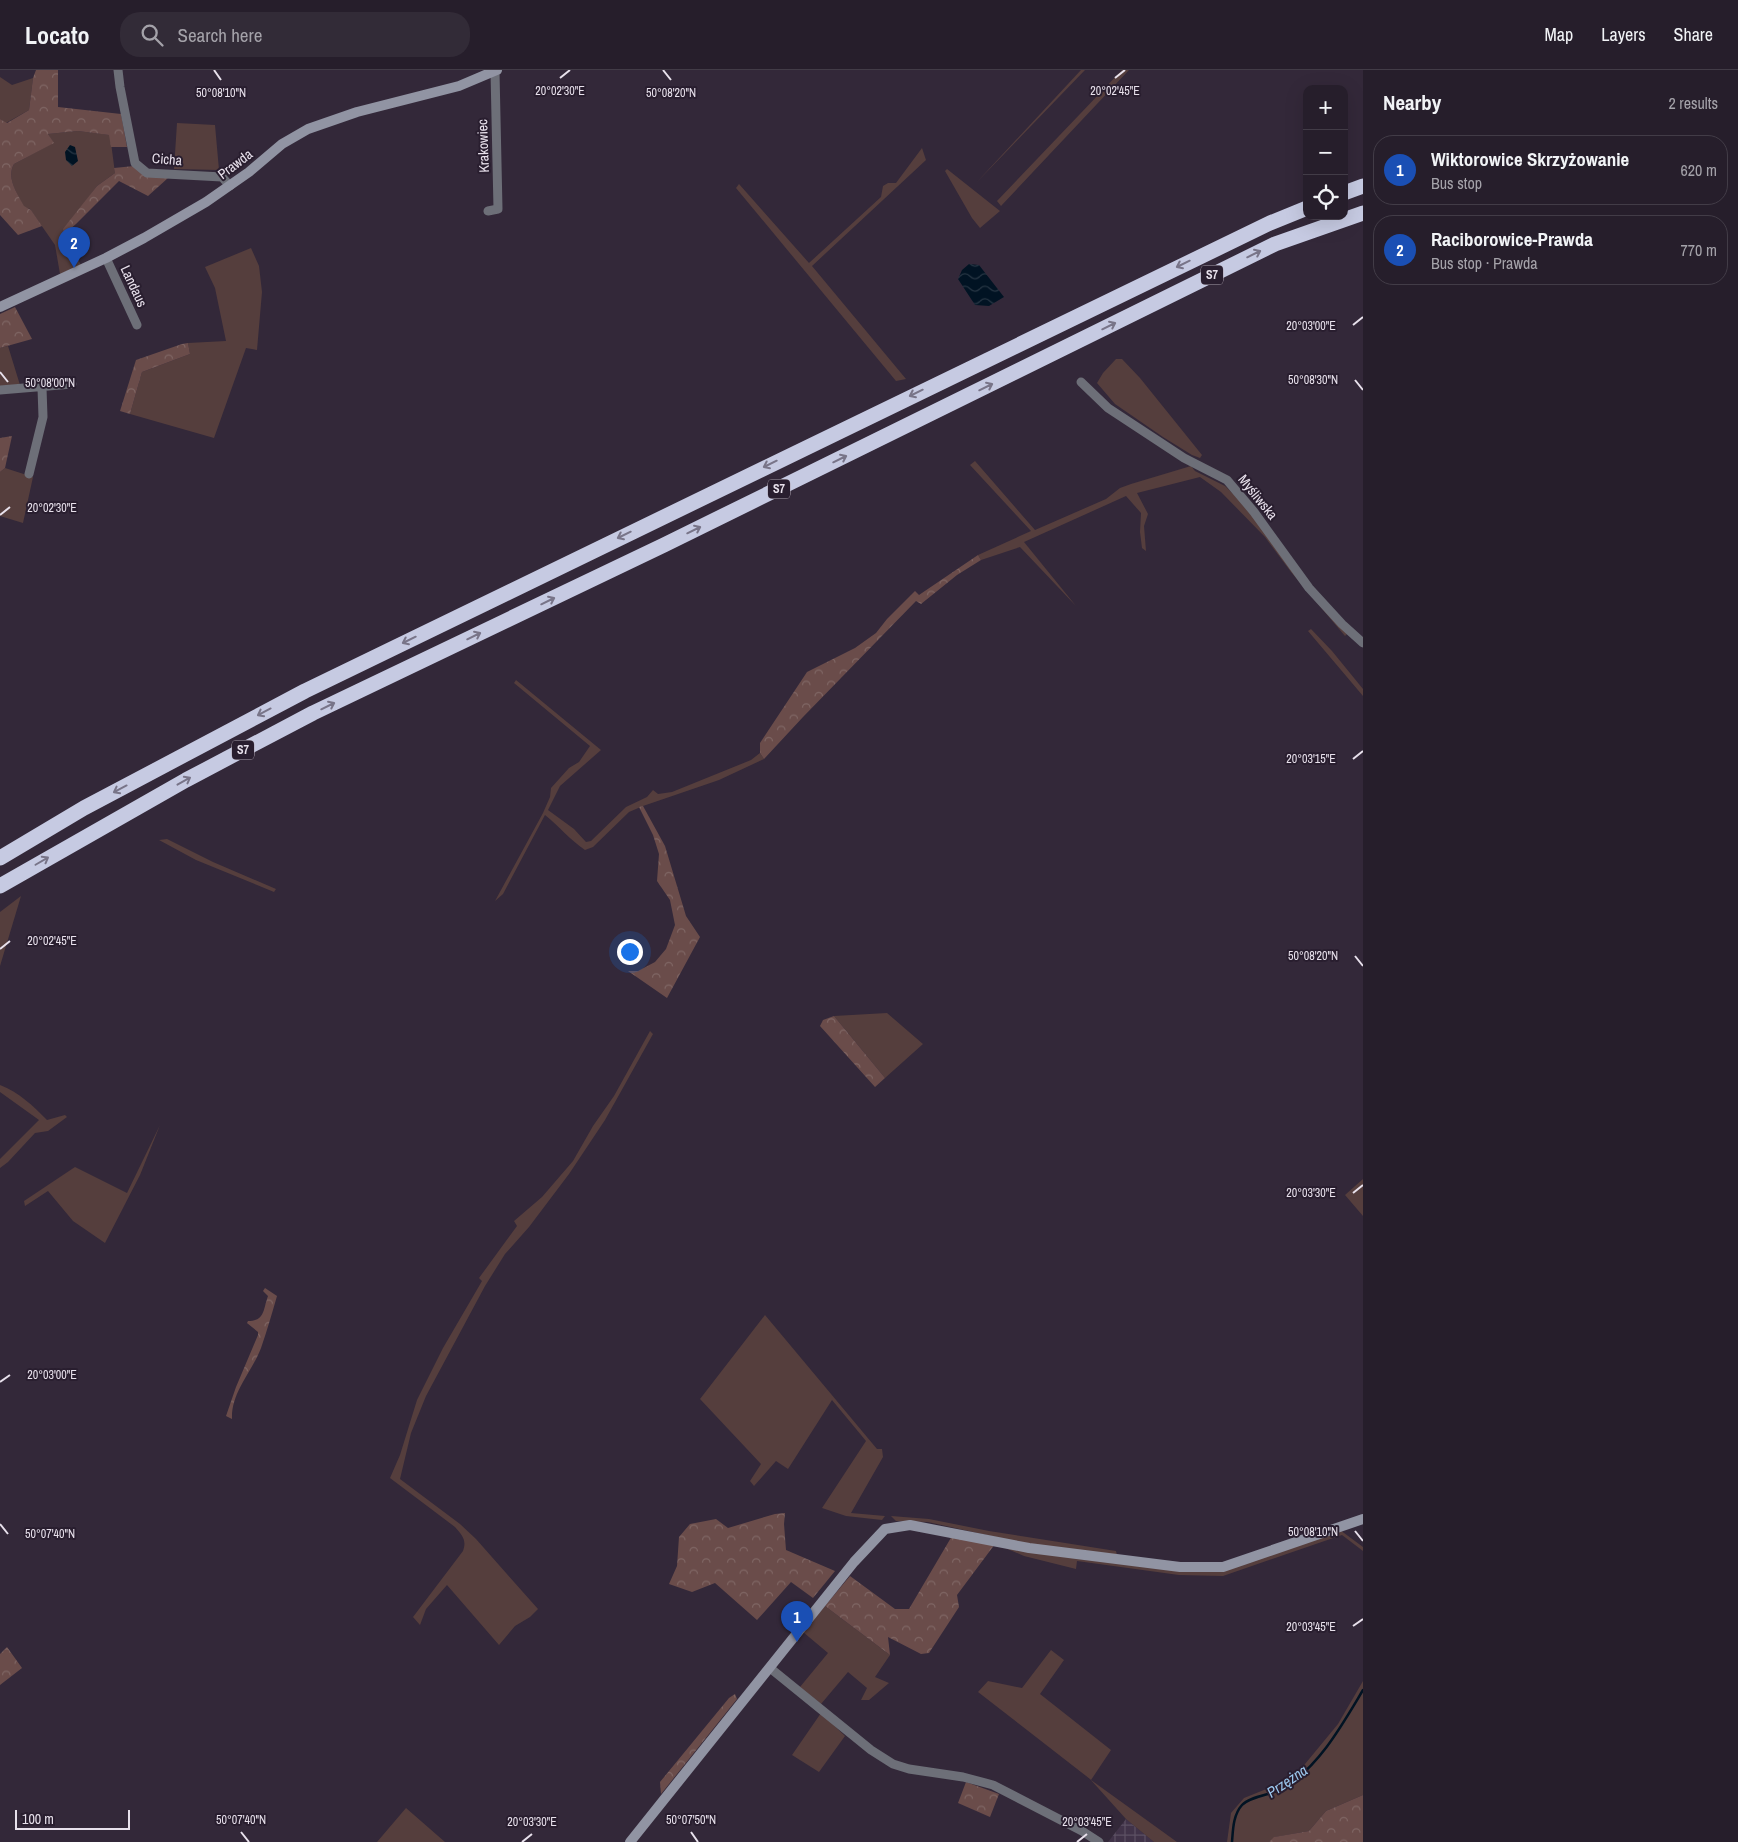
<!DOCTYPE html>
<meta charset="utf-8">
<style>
body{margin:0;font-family:"Archivo Narrow",sans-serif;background:#322b37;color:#f1f3f6}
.controls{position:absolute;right:15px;top:15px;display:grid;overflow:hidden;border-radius:10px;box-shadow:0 5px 20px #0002}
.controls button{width:45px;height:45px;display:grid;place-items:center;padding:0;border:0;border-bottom:1px solid #423c47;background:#261e2b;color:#f1f3f6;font:25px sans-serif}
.scale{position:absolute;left:15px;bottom:12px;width:115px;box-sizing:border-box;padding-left:5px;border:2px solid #e8e1ec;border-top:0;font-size:14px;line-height:18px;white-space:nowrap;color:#e8e1ec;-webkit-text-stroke:4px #291e2f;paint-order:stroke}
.you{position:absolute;left:629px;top:881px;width:18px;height:18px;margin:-12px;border:4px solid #fff;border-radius:50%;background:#1a73e8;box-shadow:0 0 0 8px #1a73e833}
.badge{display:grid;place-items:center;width:32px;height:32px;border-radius:50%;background:#db2777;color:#fff;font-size:16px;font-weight:700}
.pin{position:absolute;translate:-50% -41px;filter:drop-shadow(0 1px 2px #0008)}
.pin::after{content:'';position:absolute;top:26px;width:18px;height:15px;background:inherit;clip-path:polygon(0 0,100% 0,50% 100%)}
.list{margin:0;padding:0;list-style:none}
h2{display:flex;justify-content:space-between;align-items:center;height:65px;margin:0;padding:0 20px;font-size:21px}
h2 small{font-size:16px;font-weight:400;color:#a4a2a9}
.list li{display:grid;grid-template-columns:32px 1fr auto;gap:15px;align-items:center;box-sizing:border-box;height:70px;margin:0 10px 10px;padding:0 10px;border:1px solid #423c47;border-radius:20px}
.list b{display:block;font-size:19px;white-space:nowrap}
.list p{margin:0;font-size:16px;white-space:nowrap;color:#a4a2a9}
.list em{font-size:16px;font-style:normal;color:#a4a2a9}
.icon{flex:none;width:28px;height:28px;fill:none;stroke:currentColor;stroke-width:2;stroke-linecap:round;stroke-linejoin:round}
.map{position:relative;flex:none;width:1363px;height:1772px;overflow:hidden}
header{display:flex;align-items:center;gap:30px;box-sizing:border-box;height:70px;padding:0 25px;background:#261e2b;border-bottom:1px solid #423c47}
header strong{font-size:24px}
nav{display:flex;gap:28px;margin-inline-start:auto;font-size:18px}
.search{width:350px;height:45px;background:#322b37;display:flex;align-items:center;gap:12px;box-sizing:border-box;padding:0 18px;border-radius:20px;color:#a4a2a9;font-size:19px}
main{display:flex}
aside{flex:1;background:#261e2b}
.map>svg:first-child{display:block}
.industrial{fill:url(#industrial-grid)}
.green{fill:#553e3d}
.forest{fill:url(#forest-crowns)}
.water{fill:url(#water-waves)}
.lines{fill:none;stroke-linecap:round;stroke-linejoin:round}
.stream{stroke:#011323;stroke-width:2.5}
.street{stroke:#6d6f78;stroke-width:9}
.secondary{stroke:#9194a3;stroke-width:10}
.highway{stroke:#c6cae2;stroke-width:15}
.oneway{stroke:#787488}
.ticks{fill:none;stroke:#e8e1ec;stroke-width:2}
.labels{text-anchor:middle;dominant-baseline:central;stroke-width:4;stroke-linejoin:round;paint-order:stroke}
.shield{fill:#291e2f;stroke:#afa6b3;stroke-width:1}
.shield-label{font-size:12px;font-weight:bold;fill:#e8e1ec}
.street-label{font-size:14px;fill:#e8e1ec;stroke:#291e2f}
.water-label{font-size:15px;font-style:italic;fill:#9cc8ef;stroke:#291e2f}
.ticks-label{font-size:12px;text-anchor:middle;fill:#e8e1ec;stroke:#291e2f;stroke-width:4;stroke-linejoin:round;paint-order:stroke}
</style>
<header>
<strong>Locato</strong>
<div class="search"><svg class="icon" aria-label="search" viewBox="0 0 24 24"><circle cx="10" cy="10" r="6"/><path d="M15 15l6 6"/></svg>Search here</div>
<nav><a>Map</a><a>Layers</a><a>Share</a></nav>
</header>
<main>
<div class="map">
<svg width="1363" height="1772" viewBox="0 0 1363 1772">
<defs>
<pattern id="industrial-grid" width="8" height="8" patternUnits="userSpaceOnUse" patternTransform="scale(1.25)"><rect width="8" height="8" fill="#413349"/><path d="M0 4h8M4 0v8" fill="none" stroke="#5c5063"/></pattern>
<pattern id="forest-crowns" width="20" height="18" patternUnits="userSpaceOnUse" patternTransform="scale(1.25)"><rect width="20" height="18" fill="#6a4c4a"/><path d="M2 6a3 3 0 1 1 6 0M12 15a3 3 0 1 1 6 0" fill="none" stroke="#7f6664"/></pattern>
<pattern id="water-waves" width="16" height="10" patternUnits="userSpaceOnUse" patternTransform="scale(1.25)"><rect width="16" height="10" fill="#011323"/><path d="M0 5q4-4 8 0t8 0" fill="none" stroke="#263543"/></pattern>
</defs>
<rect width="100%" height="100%" fill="#332839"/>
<path class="industrial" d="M1126 1749 1154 1772H1108Z"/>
<path class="green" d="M1081 0H1085L976 113Z
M1122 0H1129L1001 136 997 131Z
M0 7 12 15 33 8 29 40 6 53 0 49Z
M177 53 215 55 219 100 174 99Z
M78 61 110 65 115 103 97 116 63 162 81 195 60 204 55 175 30 139 24 137C17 123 6 108 14 94L53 73 48 64Z
M922 78 926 90 812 196 906 309 896 311 736 118 739 114 809 193 881 127 883 116 888 113H896Z
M947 99 1000 141 980 158 972 148 945 101Z
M251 178 259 196 262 222 257 280 246 278 214 368 130 344 142 302 190 284 188 273 226 271 215 218 205 197Z
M8 276 20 315 0 317V278Z
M1116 289H1122L1140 308 1202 385 1200 388 1192 385 1163 367 1115 334 1097 313 1103 303Z
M975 391 1035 460 1106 429 1120 418 1131 414 1191 396 1195 401 1225 416 1251 441 1349 562 1345 566 1291 502 1265 467 1221 422 1200 407 1137 423 1148 444 1144 456 1146 481 1142 478 1140 462 1141 443 1126 426 1024 472 1076 536 1020 477 981 490 978 485 1031 461 970 395Z
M5 398 33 407 23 453 0 446V402Z
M1311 559 1332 581 1363 619V626L1308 561Z
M516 610 601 680 560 716 548 740 574 759 586 772 591 771 626 737 647 727 653 720 658 724 672 722 751 690 760 683 764 689 719 710 643 736 629 742 593 777 585 780C570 770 559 756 545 745L503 824 495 831 543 743 550 727 551 718 569 698 579 692 590 676 514 613Z
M167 769 213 792 276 819 274 822 196 790 159 770Z
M21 826 0 896V842Z
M887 943 923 974 885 1008 834 946Z
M650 961 653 964 605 1050 569 1104 529 1157 505 1184 485 1216 426 1326 411 1363 400 1409 460 1454 476 1469 538 1539 530 1547 515 1556 499 1575 447 1515 426 1539 420 1555 413 1547 463 1481C467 1470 462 1465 455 1457L390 1408 400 1385 417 1330 443 1278 482 1211 479 1208 517 1156 514 1151 542 1127 573 1091 593 1056 614 1026Z
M0 1015C19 1022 33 1036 47 1050L65 1045 67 1047 48 1061 35 1063 8 1092 0 1098V1089L39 1050 0 1022Z
M160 1055 140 1105 105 1173 73 1151 48 1121 25 1136 24 1131 75 1097 127 1123Z
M1363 1109V1146L1345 1125Z
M765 1245 877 1379H882L883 1387 851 1443 885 1446 882 1450 846 1446 822 1438 866 1371 832 1330 788 1399 776 1391 754 1416 750 1411 761 1394 700 1329Z
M891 1446 929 1449 989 1461 1116 1481 1117 1485 1022 1473 928 1452 896 1451Z
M1340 1460 1363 1477V1481L1342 1465 1223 1506 1179 1505 1077 1491 1076 1499 1024 1486 1003 1477 1203 1502 1222 1501Z
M825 1536 890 1585 875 1607 889 1613 869 1630H861L867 1618 848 1602 821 1634 800 1617 828 1583 803 1562Z
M1051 1580 1064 1590 1040 1624 1111 1680 1091 1710 1177 1772H1154L1126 1749 1090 1709 978 1622 988 1611 1022 1618Z
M1363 1611V1725L1326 1741 1309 1761 1275 1767 1269 1772H1227L1231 1743 1244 1728 1284 1712 1305 1694 1338 1654Z
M821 1643 845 1666 819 1702 792 1685Z
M406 1738 445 1772H377Z"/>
<path class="forest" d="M36 0H58V37L121 44 127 77H111L109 65 78 61 48 64 54 73 14 94C6 108 17 123 24 136L31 140 42 156 18 165 0 145V49L7 53 29 40 33 8Z
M134 96 168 108 148 126 119 111 76 154 64 164 63 159 97 116 115 103 114 98Z
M15 237 32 269 0 278V244Z
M188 273 190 284 142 302 130 344 120 341 136 290 182 274Z
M12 366 5 398 0 402V368Z
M978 485 981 490 957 505 921 534 916 531 803 647 764 689 760 683V673L807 602 855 578 876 563 887 549 915 521 919 525Z
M643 736 665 776 686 846 700 867 667 928 628 901H638L655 892 666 879 675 855 670 830 657 811 659 784 653 765 639 737Z
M834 946 885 1008 875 1017 820 956 823 950Z
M265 1218 277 1226C272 1243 267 1261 261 1278 252 1302 231 1322 232 1349L226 1346 236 1317 258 1265V1262L247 1253 248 1251C265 1251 263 1240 268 1226L263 1221Z
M785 1443 784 1454 786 1480 835 1501 813 1528 791 1512 757 1550 715 1513 692 1522 669 1514 677 1496 679 1467 690 1454 716 1449 728 1458 775 1444Z
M952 1466 995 1474 957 1525 959 1537 929 1583 921 1584 888 1567 890 1585 825 1536 850 1506 895 1539H909Z
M7 1577 22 1598 0 1615V1584Z
M735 1624 737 1629 661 1724 660 1712 729 1628Z
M966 1712 999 1724 990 1747 958 1733Z
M1363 1725V1772H1269L1274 1767 1309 1761 1326 1741Z"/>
<path class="water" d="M70 75 75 77 78 91 72 96 66 90 65 82Z
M969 194 979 195 1004 227 989 236 975 235 958 209 962 200Z"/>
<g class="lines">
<path class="stream" d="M1232 1772C1233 1760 1233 1745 1242 1735 1250 1726 1272 1725 1284 1718 1320 1695 1342 1655 1363 1620"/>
<path class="street" d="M118 0 120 17 135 93 147 103 222 107 230 116
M488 141 498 139 495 2
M106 188 137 255
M1081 312 1108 338 1184 388 1227 410 1254 442 1309 518 1342 554 1363 573
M0 320 72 314
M29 404 43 347 42 318
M770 1598 871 1680 893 1694 909 1699 963 1707 993 1715 1082 1761 1099 1772"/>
<path class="secondary" d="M0 237 106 188 144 168 206 132 249 102 282 74 308 59 357 42 459 16 497 0
M630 1772 854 1492 885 1459 910 1455 1029 1478 1180 1497H1223L1363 1449"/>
<path class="highway" d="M1344 123 1363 116
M0 788 84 738 305 621 1270 153 1307 138
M0 816 186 710 313 643 664 475 1275 174 1363 143"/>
</g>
<defs><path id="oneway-shaft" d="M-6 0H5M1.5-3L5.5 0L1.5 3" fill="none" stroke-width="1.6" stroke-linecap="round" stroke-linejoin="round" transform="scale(1.25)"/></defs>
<g class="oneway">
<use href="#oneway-shaft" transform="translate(1254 184) rotate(-26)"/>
<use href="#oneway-shaft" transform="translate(1183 194) rotate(154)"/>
<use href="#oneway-shaft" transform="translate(1109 256) rotate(-26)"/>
<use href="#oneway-shaft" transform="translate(986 317) rotate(-26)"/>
<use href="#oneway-shaft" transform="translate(916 323) rotate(154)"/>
<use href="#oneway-shaft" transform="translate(840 389) rotate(-26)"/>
<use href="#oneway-shaft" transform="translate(770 394) rotate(154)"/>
<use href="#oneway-shaft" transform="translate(694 460) rotate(-26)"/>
<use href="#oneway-shaft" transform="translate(624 465) rotate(154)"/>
<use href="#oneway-shaft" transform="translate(548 531) rotate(-26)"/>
<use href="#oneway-shaft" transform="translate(474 566) rotate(-26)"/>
<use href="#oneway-shaft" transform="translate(409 570) rotate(154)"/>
<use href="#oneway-shaft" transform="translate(328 636) rotate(-26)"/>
<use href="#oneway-shaft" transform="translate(264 642) rotate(152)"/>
<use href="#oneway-shaft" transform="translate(184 711) rotate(-29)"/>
<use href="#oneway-shaft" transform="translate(120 719) rotate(152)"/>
<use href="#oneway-shaft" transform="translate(42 791) rotate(-30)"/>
</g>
<path class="ticks" d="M214 0 221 10M663 0 671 10M560 8 570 0M1115 8 1125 0M1353 255 1363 247M0 302 8 312M1355 310 1363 320M0 445 10 437M1353 689 1363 681M0 879 10 871M1355 886 1363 896M1353 1123 1363 1115M0 1312 10 1305M0 1454 8 1464M1355 1461 1363 1471M1353 1556 1363 1549M241 1762 249 1772M691 1762 698 1772M522 1772 532 1764M1077 1772 1087 1764"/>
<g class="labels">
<g class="shield">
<rect x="1201" y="195.5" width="22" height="19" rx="4"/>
<rect x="768" y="409.5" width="22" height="19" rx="4"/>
<rect x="232" y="670.5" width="22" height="19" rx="4"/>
</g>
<g class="shield-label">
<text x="1212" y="205">S7</text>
<text x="779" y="419">S7</text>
<text x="243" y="680">S7</text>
</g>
<g class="street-label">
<text transform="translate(483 76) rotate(-92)">Krakowiec</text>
<text transform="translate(167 89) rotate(5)">Cicha</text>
<text transform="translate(235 94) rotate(-37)">Prawda</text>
<text transform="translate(134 216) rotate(65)">Landaus</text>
<text transform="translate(1258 427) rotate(51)">Myśliwska</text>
</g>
<g class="water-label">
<text transform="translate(1287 1711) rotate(-34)">Przężna</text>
</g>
</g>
<g class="ticks-label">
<text x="560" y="25">20°02'30"E</text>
<text x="1115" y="25">20°02'45"E</text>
<text x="221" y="27">50°08'10"N</text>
<text x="671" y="27">50°08'20"N</text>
<text x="1311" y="260">20°03'00"E</text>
<text x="1313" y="314">50°08'30"N</text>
<text x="50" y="317">50°08'00"N</text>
<text x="52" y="442">20°02'30"E</text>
<text x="1311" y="693">20°03'15"E</text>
<text x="52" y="875">20°02'45"E</text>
<text x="1313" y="890">50°08'20"N</text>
<text x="1311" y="1127">20°03'30"E</text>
<text x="52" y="1309">20°03'00"E</text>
<text x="1313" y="1466">50°08'10"N</text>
<text x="50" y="1468">50°07'40"N</text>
<text x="1311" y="1561">20°03'45"E</text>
<text x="241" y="1754">50°07'40"N</text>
<text x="691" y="1754">50°07'50"N</text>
<text x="532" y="1756">20°03'30"E</text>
<text x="1087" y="1756">20°03'45"E</text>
</g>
</svg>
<div class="controls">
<button>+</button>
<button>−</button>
<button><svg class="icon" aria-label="locate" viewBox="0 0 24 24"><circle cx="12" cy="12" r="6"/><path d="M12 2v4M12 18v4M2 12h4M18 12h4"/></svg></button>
</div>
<div class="scale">100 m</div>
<div class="you"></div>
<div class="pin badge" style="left:797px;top:1572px;background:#1a4fb4">1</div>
<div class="pin badge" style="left:74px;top:198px;background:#1a4fb4">2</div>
</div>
<aside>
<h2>Nearby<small>2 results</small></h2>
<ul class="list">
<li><span class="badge" style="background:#1a4fb4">1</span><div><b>Wiktorowice Skrzyżowanie</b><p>Bus stop</p></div><em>620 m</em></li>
<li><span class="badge" style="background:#1a4fb4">2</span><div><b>Raciborowice-Prawda</b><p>Bus stop · Prawda</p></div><em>770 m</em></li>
</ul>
</aside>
</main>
